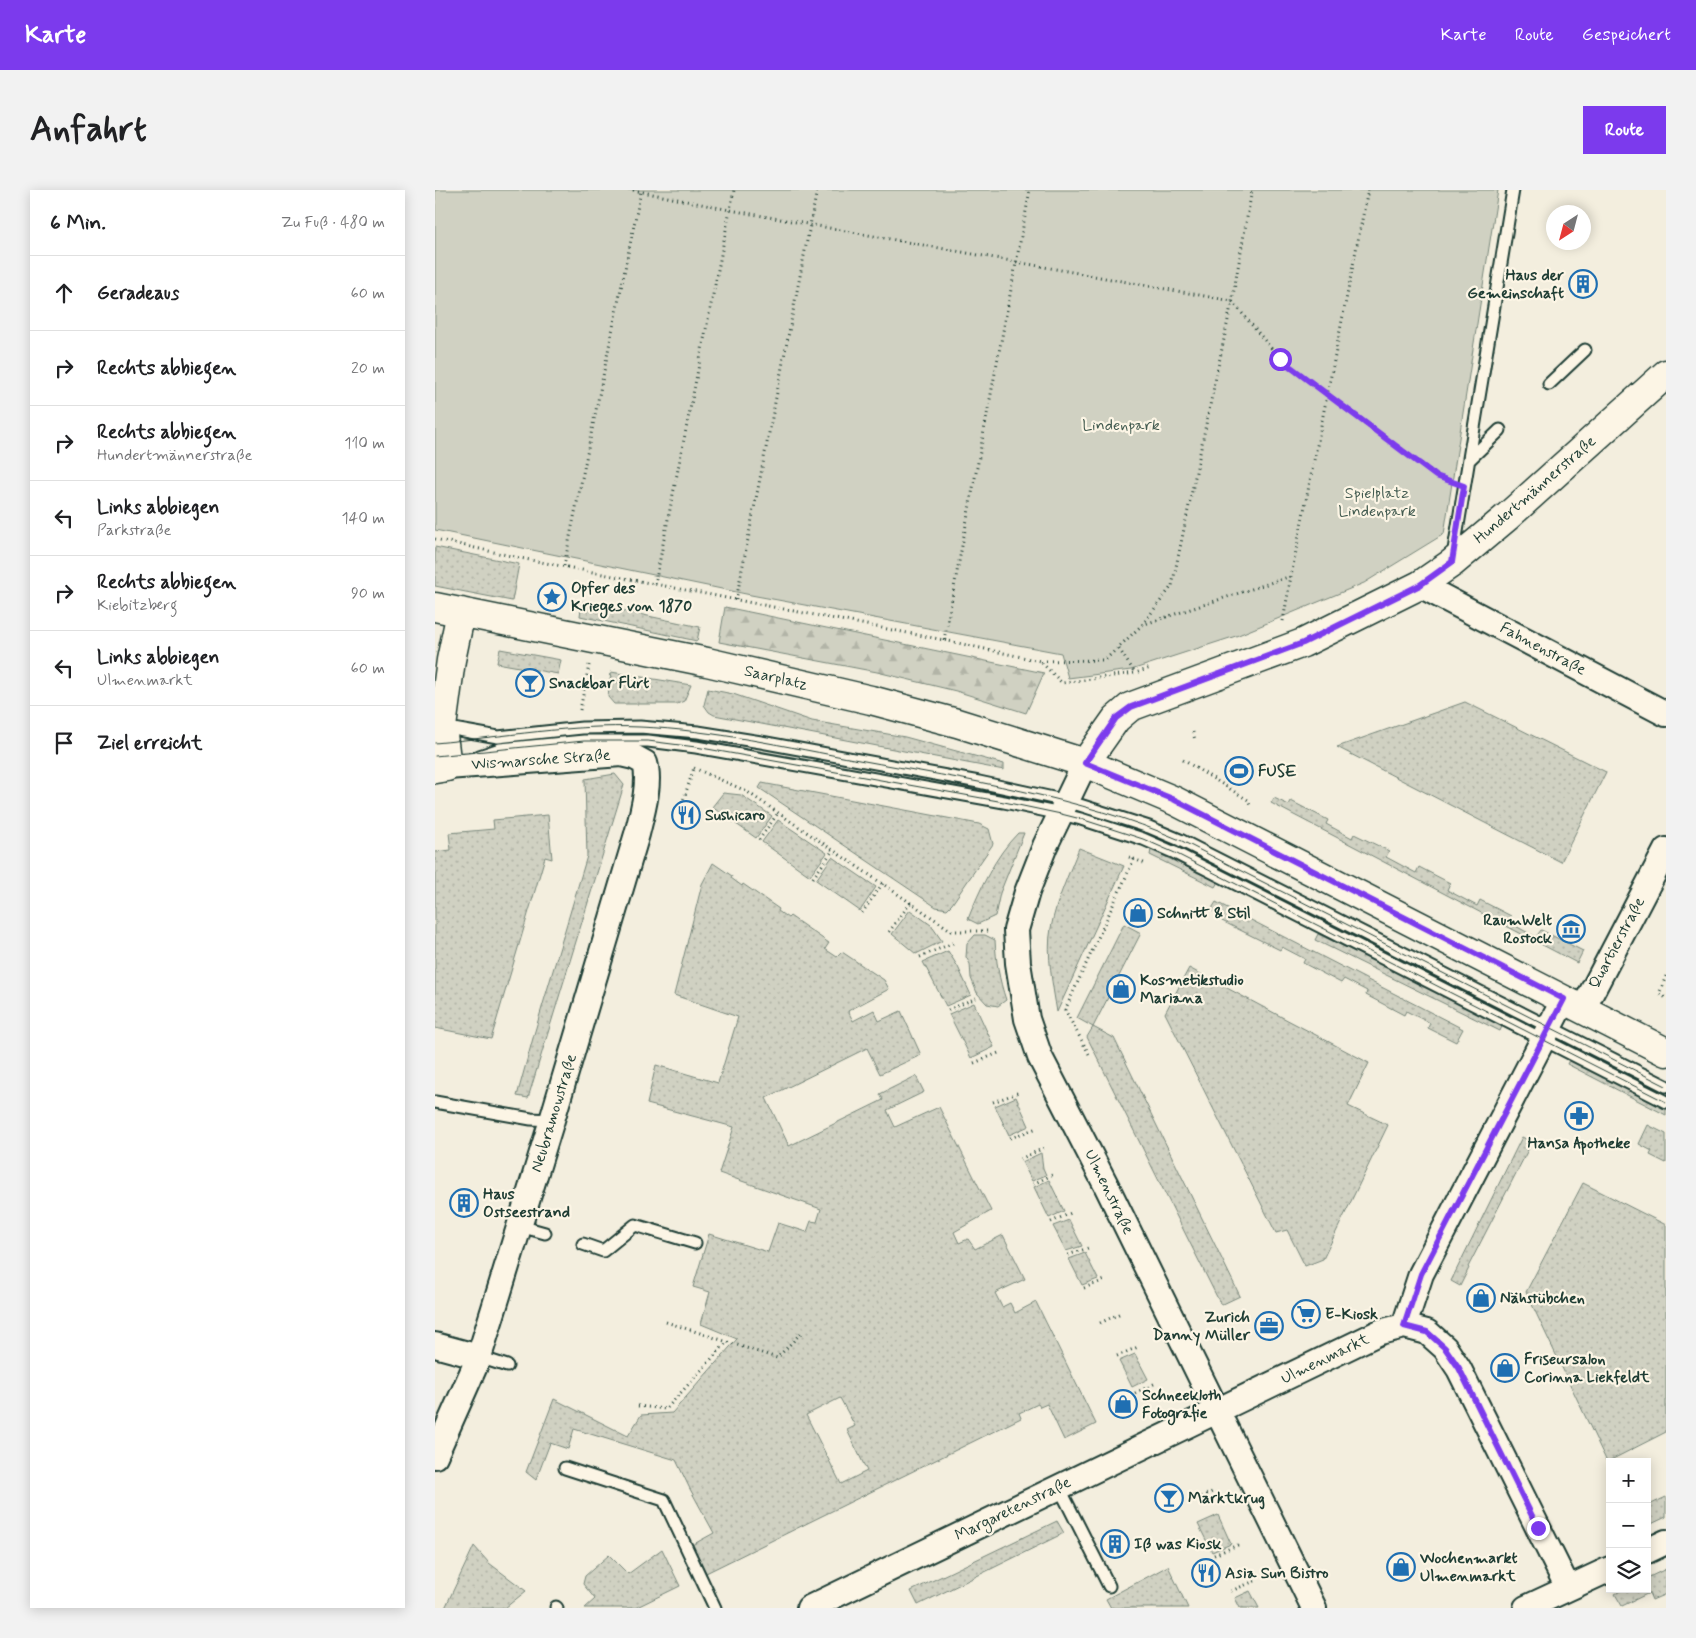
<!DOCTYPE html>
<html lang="de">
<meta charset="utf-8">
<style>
body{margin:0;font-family:Mynerve,sans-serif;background:#f2f2f2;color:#202124}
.controls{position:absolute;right:15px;bottom:15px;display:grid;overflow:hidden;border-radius:0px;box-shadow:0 2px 12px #0003}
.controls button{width:45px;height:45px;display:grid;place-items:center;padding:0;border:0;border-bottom:1px solid #e0e0e0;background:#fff;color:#202124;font:25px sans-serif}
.compass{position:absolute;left:1111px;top:15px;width:45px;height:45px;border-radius:50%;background:#fff;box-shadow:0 2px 12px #0003;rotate:216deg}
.stop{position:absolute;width:15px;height:15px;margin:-11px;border:4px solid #7c3aed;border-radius:50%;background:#fff}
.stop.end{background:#7c3aed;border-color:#fff;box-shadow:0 1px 5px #0008}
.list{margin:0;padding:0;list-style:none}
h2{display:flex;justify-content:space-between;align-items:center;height:65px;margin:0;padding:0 20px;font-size:21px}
h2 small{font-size:16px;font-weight:400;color:#757577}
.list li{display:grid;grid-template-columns:32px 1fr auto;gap:15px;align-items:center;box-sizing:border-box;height:75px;padding:0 20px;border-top:1px solid #e0e0e0}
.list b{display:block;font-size:19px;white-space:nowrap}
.list p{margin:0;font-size:16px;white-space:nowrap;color:#757577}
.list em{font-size:16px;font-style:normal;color:#757577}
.icon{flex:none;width:28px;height:28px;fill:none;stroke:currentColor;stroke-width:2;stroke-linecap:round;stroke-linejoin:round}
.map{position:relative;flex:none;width:1231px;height:1418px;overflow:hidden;border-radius:0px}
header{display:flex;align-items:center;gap:30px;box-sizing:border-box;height:70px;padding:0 25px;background:#7c3aed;color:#fff}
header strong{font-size:24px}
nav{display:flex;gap:28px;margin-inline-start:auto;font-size:18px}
.intro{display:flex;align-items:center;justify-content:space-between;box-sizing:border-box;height:120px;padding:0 30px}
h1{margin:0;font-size:35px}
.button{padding:12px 22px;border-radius:0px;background:#7c3aed;color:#fff;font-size:18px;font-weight:700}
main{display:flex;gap:30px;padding:0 30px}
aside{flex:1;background:#fff;border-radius:0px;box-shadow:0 2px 12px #0003}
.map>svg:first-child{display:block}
.grass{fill:url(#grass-dots);stroke:#78877b;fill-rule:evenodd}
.forest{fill:url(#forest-firs);stroke:#78877b}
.park{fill:#d0d1c2;stroke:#78877b}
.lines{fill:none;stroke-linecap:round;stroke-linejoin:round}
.lane-casing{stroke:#1f3d34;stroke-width:15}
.street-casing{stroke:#1f3d34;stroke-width:28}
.secondary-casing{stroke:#1f3d34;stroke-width:31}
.path{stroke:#1f3d34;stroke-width:3;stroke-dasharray:1 4;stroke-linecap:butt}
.lane{stroke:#fcf5e5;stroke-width:11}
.street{stroke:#fcf5e5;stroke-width:24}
.secondary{stroke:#fcf5e5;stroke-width:28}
.tram{stroke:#1f3d34;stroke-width:1}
.route{stroke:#7c3aed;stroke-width:6}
.labels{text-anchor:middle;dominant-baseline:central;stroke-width:4.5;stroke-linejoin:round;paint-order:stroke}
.poi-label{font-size:16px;font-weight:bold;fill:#1f3d34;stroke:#fcf5e5;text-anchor:start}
.park-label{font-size:16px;fill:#425b50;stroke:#fcf5e5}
.street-label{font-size:16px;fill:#1f3d34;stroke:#fcf5e5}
</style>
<header>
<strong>Karte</strong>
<nav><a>Karte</a><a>Route</a><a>Gespeichert</a></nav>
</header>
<div class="intro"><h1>Anfahrt</h1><a class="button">Route</a></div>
<main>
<aside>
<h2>6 Min.<small>Zu Fuß · 480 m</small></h2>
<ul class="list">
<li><svg class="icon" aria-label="ahead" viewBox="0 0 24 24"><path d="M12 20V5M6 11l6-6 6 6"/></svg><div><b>Geradeaus</b></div><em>60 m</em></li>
<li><svg class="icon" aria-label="right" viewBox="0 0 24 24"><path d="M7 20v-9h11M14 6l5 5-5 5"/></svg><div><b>Rechts abbiegen</b></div><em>20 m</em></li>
<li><svg class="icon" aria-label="right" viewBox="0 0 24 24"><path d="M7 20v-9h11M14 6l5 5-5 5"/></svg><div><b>Rechts abbiegen</b><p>Hundertmännerstraße</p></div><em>110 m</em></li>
<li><svg class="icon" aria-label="left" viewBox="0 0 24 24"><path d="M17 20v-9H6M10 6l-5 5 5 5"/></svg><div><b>Links abbiegen</b><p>Parkstraße</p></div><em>140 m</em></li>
<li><svg class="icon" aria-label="right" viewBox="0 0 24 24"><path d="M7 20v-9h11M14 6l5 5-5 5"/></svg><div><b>Rechts abbiegen</b><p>Kiebitzberg</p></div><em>90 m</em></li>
<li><svg class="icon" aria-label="left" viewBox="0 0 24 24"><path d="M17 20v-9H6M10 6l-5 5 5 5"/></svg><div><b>Links abbiegen</b><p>Ulmenmarkt</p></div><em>60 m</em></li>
<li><svg class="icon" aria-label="arrive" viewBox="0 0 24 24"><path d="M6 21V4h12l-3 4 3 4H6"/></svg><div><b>Ziel erreicht</b></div></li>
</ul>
</aside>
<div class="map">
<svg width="1231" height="1418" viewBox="0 0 1231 1418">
<defs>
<pattern id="grass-dots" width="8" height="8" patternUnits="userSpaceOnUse" patternTransform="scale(1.25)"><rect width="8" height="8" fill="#d0d1c2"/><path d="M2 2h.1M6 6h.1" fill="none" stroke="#b2b4a7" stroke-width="1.8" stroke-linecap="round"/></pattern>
<pattern id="forest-firs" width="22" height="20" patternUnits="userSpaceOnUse" patternTransform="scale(1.25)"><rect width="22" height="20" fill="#d0d1c2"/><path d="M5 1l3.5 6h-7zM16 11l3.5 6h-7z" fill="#b2b4a7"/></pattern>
</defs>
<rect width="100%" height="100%" fill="#f3eede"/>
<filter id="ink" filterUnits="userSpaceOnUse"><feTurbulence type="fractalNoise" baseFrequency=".02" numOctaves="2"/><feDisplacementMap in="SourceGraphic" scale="10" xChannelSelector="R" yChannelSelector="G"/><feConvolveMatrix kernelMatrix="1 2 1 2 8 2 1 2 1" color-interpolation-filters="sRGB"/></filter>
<g filter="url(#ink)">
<path class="grass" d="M0 357 84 374 77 411 0 396Z
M147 412 265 437 262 451 145 426Z
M65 459 126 470 123 484 62 473Z
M176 482 256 495 249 511 242 514H179L173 507Z
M273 499 298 504 377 531 470 547 569 574V580L279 525 274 522 269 515Z
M1030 512 1171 582 1126 672 902 557Z
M180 584 189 595 93 908 82 906 100 841 152 666 150 589Z
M327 593 544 634 554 639 558 654 517 714 512 719 501 717 324 598Z
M288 603 306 605 337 626 321 648 277 617Z
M839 608 854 615 856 611 893 630 891 634 917 648 919 644 954 661 951 667 981 683 984 677 1015 693 1012 700 1042 716 1045 710 1076 726 1073 732 1101 747 1106 740 1148 761 1142 773 836 613Z
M113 625 117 669 110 667 56 849 0 838V662L16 660 14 643 59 639 58 630Z
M343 630 392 663 375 686 327 652Z
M583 643H589L565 703 560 726 543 734 533 729C545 699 560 666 583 643Z
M644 658 689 676 622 822C618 797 611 764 616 738 621 711 634 684 644 658Z
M716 660 783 692 780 697 715 665Z
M397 667 441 697 425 721 381 690Z
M278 673 297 686 296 688 307 696 308 694 344 719 343 721 353 728 355 726 394 753 390 759 402 767 407 762 449 790 454 799 413 821 418 831 439 820 444 831 466 821 486 865 445 884 432 858 331 908 354 956 448 910 445 904 481 886 489 902 452 920 460 937 504 917 556 1021 519 1042 524 1053 533 1049 540 1059 568 1045 590 1089 560 1103 567 1117 575 1113 580 1123 601 1112 661 1234 629 1250 612 1214 605 1217 603 1214 584 1223 586 1228 271 1383 257 1355 279 1343 255 1299 241 1270 139 1239 133 1259 115 1253 101 1290 91 1282 119 1209 193 1246 206 1225 237 1223 302 1149 266 1134 275 1102 258 1097 274 1044 333 1062 343 1033 372 1042 376 1031 382 1032 386 1019 284 983 299 937 212 914 221 875 283 893 303 827 239 805 267 694ZM405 1208 420 1236 412 1240 432 1281 406 1294 371 1225Z
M781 712 1028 839 1021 852 993 838 995 833 971 821 969 825 931 805 932 801 909 789 906 793 868 773 870 769 847 757 845 760 787 731 789 727 776 720Z
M475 720 496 735 507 751 481 764 457 744Z
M689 734 706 743 658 837 679 848 805 1106 786 1115 652 847 658 837 642 828Z
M883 744 1068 834 1065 841 880 750Z
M540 745H550L560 750C561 771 564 789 571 810L563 816 552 814 542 803 536 788 535 774 531 767 532 754Z
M513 761 523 777 536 805 511 816 488 772Z
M754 778 934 873 913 916 953 935 888 1069 870 1076 852 1040 841 1043 730 823Z
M539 813 559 857 536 868 514 824Z
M1135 868 1231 918V925L1132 874Z
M581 907 594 936 574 945 560 916Z
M1213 935 1231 944V973L1215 965 1217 961 1204 954Z
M1087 947 1097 952 1033 1077 1034 1078 1025 1096 1016 1091Z
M606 963 608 978 611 985 597 991 587 972Z
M614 990 629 1021 614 1028 599 997Z
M1148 993 1231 1035V1242L1172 1272 1091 1102Z
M634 1030 647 1056 631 1061 618 1036Z
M650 1063 663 1089 647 1095 634 1069Z
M700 1164 713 1189 697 1197 684 1171Z
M1231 1307V1327L1212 1336V1316Z
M783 1325 796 1354 777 1362 763 1334Z
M622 1331 629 1343 483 1415 476 1401Z
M39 1356 54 1373 91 1401 70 1418H10Z
M227 1359 245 1396 200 1418H150L160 1409 148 1394 150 1386 174 1365 193 1384Z
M733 1376 753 1418H676L671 1409Z
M1231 1379V1404L1217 1410 1214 1403 1187 1416 1180 1404 1189 1399H1212V1388Z
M815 1401 824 1418H805L800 1408Z"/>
<path class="forest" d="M290 417 609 483 591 523 521 501 442 482 284 452Z"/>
<path class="park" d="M0 0H1063L1009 344 929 393 801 446 696 480 633 488 626 463 316 405 0 340Z"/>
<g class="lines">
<defs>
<path id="lane" d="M1114 194 1150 160
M1034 270 1065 240
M1018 366 1078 0
M7 537 63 547 147 538 205 537 263 542 326 552 544 592 632 611 714 637 745 650 1231 896
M44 566 65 559 149 551H213L261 557 569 612 626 624 646 629 708 649 740 663 1231 912
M0 912 96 929 117 930
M85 1036 110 1043
M148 1054 168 1061 200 1035 260 1053
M44 1167 72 1176
M130 1278 229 1310 280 1418
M624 1297 674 1396
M121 1417 122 1418"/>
<path id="street" d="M985 395 1231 524
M650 573 610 656 592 702 581 740 583 773 592 829 605 867 671 995 879 1418
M1148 819 1231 660
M969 1136 986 1084 1129 809
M0 1155 44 1167
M0 1266 44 1167 117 930 202 644C207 624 216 593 210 573L199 567 186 564 12 577
M1212 1361 1231 1352
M374 1418 945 1142 969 1136 992 1142 1010 1158 1024 1179 1133 1398
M1091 1418 1175 1379"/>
<path id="secondary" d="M0 417 272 472 436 510 522 533 650 573 740 611 1231 862
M650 573 681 529 695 517 868 453 985 395 1017 373 1072 327 1231 184
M0 579 12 577 7 537 16 470 26 422"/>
</defs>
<use href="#lane" class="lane-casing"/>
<use href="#street" class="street-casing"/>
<use href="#secondary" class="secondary-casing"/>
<path class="path" d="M198 0 295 20 797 111 845 169 1001 285 1012 290
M0 349 85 368 509 450 605 471 627 493 700 483 716 478
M129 376 206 1
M220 394 299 0
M301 410 382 0
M848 431 856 386
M707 435 737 396 797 111 817 0
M509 450 595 0
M684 459 700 483
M606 471 670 470 707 435 856 386 933 0
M145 520 154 475
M758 542 760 550
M748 570 813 610 816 618
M259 578 311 601 517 741H556
M247 614 259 578
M324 650 343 623
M694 667 711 674
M378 688 398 660
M427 723 448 693
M454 742 476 712
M485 767 518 753
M1231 786 1224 804 1231 808
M513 820 541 808
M654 864 630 820 700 667
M539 873 566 862
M558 912 585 902
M575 948 602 938
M585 969 609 958
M598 994 617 985
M616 1032 636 1023
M633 1065 653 1058
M649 1098 670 1090
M231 1132 342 1168 366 1143
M665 1133 686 1123
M682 1166 703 1157
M700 1203 721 1193
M203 1216 231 1219 292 1152
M753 1313 779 1301
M779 1365 805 1354
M796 1401 822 1390"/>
<use href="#lane" class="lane"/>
<use href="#street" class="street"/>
<use href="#secondary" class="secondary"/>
<path class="tram" d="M0 553C68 547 137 534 205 537 279 540 352 557 424 570 532 590 643 606 745 650L1231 896
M0 566 149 551H213L261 557 569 612 626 624 646 629 708 649 740 663 1231 912"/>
</g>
</g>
<g class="lines" filter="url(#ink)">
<path class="route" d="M845 169 1001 286 1029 296 1017 372 985 395 868 453 696 517 681 528 650 573 740 610 1129 809 986 1084 969 1136 992 1142 1010 1158 1024 1178 1103 1338"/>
</g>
<defs>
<symbol id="building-ring" viewBox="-11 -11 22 22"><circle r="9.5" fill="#fcf5e5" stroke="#1f6fb2" stroke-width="1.5"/><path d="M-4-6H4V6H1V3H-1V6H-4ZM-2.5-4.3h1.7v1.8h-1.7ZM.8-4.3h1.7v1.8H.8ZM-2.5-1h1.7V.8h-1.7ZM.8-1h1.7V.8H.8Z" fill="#1f6fb2"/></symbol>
<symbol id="sight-ring" viewBox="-11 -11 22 22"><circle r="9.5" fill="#fcf5e5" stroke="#1f6fb2" stroke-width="1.5"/><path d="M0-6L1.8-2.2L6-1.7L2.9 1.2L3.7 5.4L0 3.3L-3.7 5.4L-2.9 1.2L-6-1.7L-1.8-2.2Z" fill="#1f6fb2"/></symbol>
<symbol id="bar-ring" viewBox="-11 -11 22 22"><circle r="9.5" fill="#fcf5e5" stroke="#1f6fb2" stroke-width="1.5"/><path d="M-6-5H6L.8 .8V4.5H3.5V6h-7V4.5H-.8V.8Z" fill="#1f6fb2"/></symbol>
<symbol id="stadium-ring" viewBox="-11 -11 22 22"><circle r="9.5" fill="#fcf5e5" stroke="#1f6fb2" stroke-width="1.5"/><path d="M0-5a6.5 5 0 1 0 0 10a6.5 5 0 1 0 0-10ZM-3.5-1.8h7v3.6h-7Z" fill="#1f6fb2"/></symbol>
<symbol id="restaurant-ring" viewBox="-11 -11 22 22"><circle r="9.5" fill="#fcf5e5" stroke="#1f6fb2" stroke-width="1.5"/><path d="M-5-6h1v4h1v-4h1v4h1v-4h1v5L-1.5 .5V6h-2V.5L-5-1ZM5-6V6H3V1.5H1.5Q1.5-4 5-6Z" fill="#1f6fb2"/></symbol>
<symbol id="shop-ring" viewBox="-11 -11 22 22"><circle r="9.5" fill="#fcf5e5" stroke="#1f6fb2" stroke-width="1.5"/><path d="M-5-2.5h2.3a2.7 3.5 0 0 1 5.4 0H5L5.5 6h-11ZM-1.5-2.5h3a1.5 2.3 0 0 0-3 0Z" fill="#1f6fb2"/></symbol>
<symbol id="museum-ring" viewBox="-11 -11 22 22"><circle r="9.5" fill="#fcf5e5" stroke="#1f6fb2" stroke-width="1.5"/><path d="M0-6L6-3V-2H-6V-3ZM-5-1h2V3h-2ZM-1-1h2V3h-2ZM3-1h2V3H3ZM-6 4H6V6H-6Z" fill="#1f6fb2"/></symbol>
<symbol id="pharmacy-ring" viewBox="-11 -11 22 22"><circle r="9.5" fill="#fcf5e5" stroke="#1f6fb2" stroke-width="1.5"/><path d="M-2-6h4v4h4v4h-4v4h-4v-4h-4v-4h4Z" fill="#1f6fb2"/></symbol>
<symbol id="supermarket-ring" viewBox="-11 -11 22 22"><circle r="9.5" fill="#fcf5e5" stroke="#1f6fb2" stroke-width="1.5"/><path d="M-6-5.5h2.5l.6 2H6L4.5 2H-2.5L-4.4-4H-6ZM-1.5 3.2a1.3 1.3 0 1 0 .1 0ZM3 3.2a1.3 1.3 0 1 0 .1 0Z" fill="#1f6fb2"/></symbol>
<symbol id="office-ring" viewBox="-11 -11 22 22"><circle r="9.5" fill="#fcf5e5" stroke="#1f6fb2" stroke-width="1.5"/><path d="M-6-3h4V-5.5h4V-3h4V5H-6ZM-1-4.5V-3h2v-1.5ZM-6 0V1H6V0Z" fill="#1f6fb2"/></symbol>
</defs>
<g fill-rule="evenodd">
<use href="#building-ring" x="1132" y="78" width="32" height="32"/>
<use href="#sight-ring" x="101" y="391" width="32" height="32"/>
<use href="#bar-ring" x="79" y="477" width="32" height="32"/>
<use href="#stadium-ring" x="788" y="565" width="32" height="32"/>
<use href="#restaurant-ring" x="235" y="609" width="32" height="32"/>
<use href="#shop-ring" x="687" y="707" width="32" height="32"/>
<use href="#museum-ring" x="1120" y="723" width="32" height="32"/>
<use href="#shop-ring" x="670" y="783" width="32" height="32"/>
<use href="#pharmacy-ring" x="1128" y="910" width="32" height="32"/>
<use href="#building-ring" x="13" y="997" width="32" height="32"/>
<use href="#shop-ring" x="1030" y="1092" width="32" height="32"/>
<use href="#supermarket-ring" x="855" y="1108" width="32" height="32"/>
<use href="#office-ring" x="818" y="1120" width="32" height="32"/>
<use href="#shop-ring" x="1054" y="1162" width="32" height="32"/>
<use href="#shop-ring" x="672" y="1198" width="32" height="32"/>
<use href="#bar-ring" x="718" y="1292" width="32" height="32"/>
<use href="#building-ring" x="664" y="1338" width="32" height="32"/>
<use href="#shop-ring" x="950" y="1361" width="32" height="32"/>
<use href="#restaurant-ring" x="755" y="1367" width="32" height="32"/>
</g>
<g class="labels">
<g class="poi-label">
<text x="1129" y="85" text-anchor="end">Haus der<tspan x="1129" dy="18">Gemeinschaft</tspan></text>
<text x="136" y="398">Opfer des<tspan x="136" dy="18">Krieges von 1870</tspan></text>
<text x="114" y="493">Snackbar Flirt</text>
<text x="823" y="581">FUSE</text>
<text x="270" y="625">Sushicaro</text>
<text x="722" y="723">Schnitt &amp; Stil</text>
<text x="1117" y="730" text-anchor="end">RaumWelt<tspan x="1117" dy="18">Rostock</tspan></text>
<text x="705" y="790">Kosmetikstudio<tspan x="705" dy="18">Mariana</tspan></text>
<text x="1144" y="953" text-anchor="middle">Hansa Apotheke</text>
<text x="48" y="1004">Haus<tspan x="48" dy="18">Ostseestrand</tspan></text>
<text x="1065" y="1108">Nähstübchen</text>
<text x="890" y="1124">E-Kiosk</text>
<text x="815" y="1127" text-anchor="end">Zurich<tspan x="815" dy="18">Danny Müller</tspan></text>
<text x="1089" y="1169">Friseursalon<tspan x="1089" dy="18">Corinna Liekfeldt</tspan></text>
<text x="707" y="1205">Schneekloth<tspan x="707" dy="18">Fotografie</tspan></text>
<text x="753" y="1308">Marktkrug</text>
<text x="699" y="1354">Iß was Kiosk</text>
<text x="985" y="1368">Wochenmarkt<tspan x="985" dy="18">Ulmenmarkt</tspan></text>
<text x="790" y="1383">Asia Sun Bistro</text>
</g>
<g class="park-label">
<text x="686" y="235">Lindenpark</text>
<text x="942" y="303">Spielplatz<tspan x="942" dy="18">Lindenpark</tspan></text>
</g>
<g class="street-label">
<text transform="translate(1100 300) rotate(-41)">Hundertmännerstraße</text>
<text transform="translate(1108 459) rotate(28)">Fahnenstraße</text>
<text transform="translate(341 488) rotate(13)">Saarplatz</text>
<text transform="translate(106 570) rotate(-4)">Wismarsche Straße</text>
<text transform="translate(1182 753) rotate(-62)">Quartierstraße</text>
<text transform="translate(119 923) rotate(-73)">Neubramowstraße</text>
<text transform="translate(674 1002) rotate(64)">Ulmenstraße</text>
<text transform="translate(890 1169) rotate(-26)">Ulmenmarkt</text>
<text transform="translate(578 1319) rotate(-26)">Margaretenstraße</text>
</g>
</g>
</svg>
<div class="controls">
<button>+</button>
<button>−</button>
<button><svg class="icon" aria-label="layers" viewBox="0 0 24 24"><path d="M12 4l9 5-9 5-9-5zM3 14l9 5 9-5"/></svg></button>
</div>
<svg class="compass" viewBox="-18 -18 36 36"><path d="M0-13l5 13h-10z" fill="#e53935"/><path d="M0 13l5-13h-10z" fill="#757577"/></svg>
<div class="stop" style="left:845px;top:169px"></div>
<div class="stop end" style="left:1103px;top:1338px"></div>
</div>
</main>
